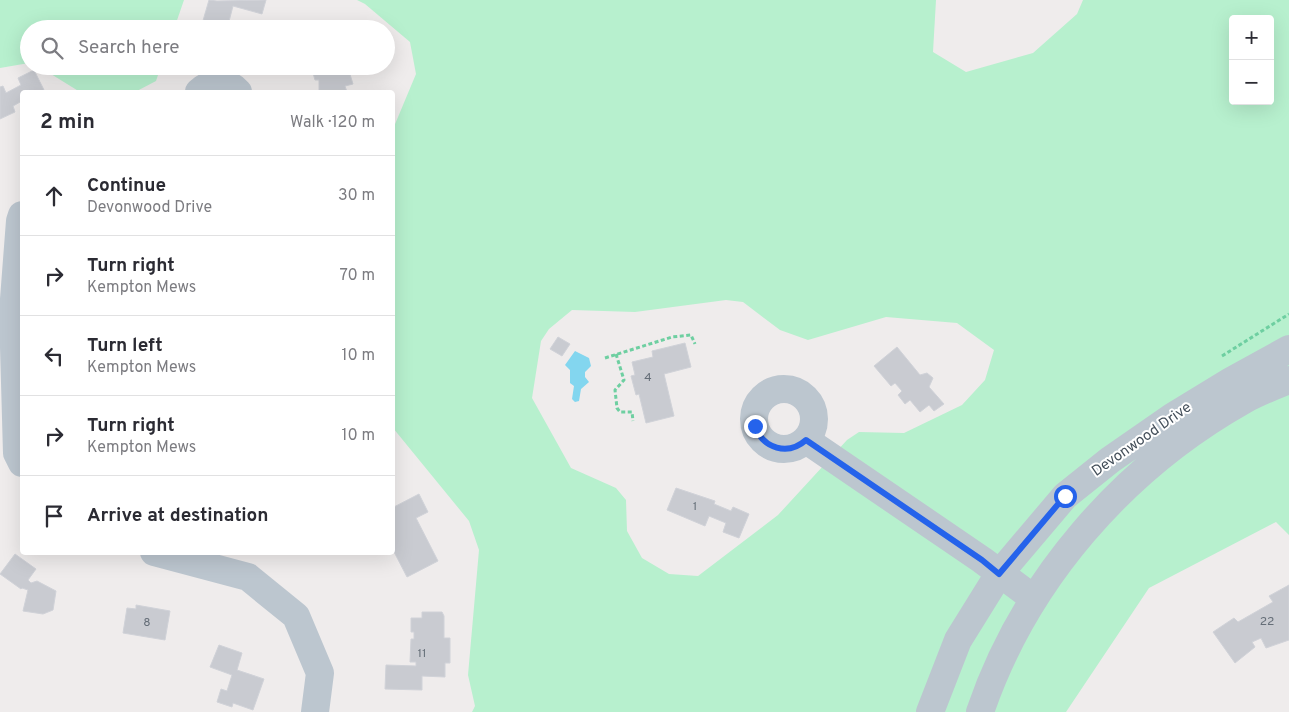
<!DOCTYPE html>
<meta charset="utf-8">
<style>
body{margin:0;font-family:Overpass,sans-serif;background:#f7f7f7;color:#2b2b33}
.controls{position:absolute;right:15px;top:15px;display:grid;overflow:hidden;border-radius:5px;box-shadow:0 5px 20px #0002}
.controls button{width:45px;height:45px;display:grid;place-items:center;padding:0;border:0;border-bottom:1px solid #e1e1e2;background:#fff;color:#2b2b33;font:25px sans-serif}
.stop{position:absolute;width:15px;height:15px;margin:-11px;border:4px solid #2563eb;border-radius:50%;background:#fff}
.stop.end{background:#2563eb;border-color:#fff;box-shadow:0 1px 5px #0008}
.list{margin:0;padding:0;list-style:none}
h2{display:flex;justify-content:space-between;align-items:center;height:65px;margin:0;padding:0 20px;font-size:21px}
h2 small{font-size:16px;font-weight:400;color:#7c7c81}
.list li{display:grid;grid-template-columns:32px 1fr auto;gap:15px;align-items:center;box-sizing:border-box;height:80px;padding:0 20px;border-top:1px solid #e1e1e2}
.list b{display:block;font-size:19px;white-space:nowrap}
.list p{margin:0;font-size:16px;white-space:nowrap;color:#7c7c81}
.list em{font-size:16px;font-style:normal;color:#7c7c81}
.icon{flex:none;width:28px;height:28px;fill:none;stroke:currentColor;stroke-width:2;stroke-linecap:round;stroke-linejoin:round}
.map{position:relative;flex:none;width:1289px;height:712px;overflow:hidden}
.search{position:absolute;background:#fff;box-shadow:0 5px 20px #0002;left:20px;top:20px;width:375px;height:55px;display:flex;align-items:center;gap:12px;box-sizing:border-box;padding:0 18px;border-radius:28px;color:#7c7c81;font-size:19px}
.panel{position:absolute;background:#fff;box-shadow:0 5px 20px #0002;left:20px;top:90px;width:375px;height:465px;border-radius:5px}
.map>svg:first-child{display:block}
.green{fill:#b7f0ce;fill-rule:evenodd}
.water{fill:#83d6ef}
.building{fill:#c9cbd1;stroke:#d0d2d8}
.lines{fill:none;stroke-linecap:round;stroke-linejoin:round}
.path{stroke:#6ecfa1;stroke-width:3;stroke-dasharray:4 2.5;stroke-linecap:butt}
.minor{stroke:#bcc6cf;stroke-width:28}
.route{stroke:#2563eb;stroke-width:6}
.labels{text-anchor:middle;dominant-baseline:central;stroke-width:4;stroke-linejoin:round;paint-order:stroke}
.number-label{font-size:12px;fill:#656e78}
.street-label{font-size:15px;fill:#444f5a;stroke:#fff}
</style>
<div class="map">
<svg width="1289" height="712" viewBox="0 0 1289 712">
<rect width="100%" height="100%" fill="#efecec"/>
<path class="green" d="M0 0H184L174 29H29V63L0 68Z
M357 0H936L933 52 966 72 1033 53 1077 14 1083 0H1289V535L1276 522 1149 588 1066 712H472L475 706 468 675 479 550 469 521 393 428V129L416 74 410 42 365 4ZM1233 19H1270V101H1233ZM726 300 743 302 780 330 808 340 886 317 957 323 994 350 985 380 962 405 904 433 859 432 847 440 778 515 698 576 669 574 642 558 627 531 626 500 616 488 571 468 532 398 541 341 549 329 572 310 635 312Z
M38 66H161L156 81 135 92H80Z"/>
<path class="water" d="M575 351 589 358 591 366 585 372V377L589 382 581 389 579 401 575 402 572 399 574 386 570 383V370L565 365Z"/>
<path class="building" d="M209 0 217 1 266 0 262 14 233 6 227 29 202 24Z
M311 66H341L342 69 348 68 353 84 345 86 347 92H319V80H315Z
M34 70 45 92H22V101L13 106 15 112 0 119V87L3 86 6 93 21 85 18 78Z
M558 337 570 344 562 356 550 349Z
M685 343 691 367 664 374 674 416 646 423 639 394 636 395 631 376 635 375 632 362 653 357 652 351Z
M897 347 920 375 927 373 933 378 929 387 944 404 934 411 929 405 920 412 910 400 905 404 898 395 902 391 895 383 891 386 874 366Z
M676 488 715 501 714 504 731 511 733 507 749 514 739 538 723 532 726 523 709 516 705 526 667 510Z
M419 494 428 512 416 518 438 561 407 577 392 548V508Z
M15 554 36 569 28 580 31 583 37 581 56 591 53 610 43 614 23 611 28 590 22 588 21 589 0 574Z
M1289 585V640L1266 648 1261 638 1252 642 1255 647 1235 663 1213 632 1234 618 1238 622 1273 602 1269 596Z
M136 605 170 611 165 640 123 633 127 608 136 609Z
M422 612H442L444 616V638H450V663H445V677L422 676V690L385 689 386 665 416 666V662H410L411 639H414V632H411V618H422Z
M219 645 242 653 237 670 264 679 253 710 233 703 232 707 217 702 221 689 227 691 232 675 210 667Z"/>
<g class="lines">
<path class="path" d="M616 354 624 380 615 390 617 408 620 412H632L633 421
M1222 356 1289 314
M605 358 672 337 691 335 695 344"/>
<path class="minor" d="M199 92C210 81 227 80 238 92
M0 312H13L17 453 22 463
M13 312 20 221 22 215
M754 419a30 30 0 1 1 60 0a30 30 0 1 1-60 0Z
M806 440 982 560 1033 598
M154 552 248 577 296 616 320 673 315 712
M930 712 958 640 999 574 1065 496 1110 460 1172 417 1231 381 1289 349
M980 712C1025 580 1123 468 1244 400 1258 392 1274 386 1289 380"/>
</g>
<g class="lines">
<path class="route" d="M755 426C763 449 788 456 806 440L982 560 999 574 1065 496"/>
</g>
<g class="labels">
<g class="number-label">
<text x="648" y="378">4</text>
<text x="695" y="507">1</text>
<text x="1267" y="622">22</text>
<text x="147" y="623">8</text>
<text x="422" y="654">11</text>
</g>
<g class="street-label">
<text transform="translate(1142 440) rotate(-35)">Devonwood Drive</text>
</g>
</g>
</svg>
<div class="controls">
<button>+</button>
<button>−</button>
</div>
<div class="stop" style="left:1065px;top:496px"></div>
<div class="stop end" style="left:755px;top:426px"></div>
<div class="search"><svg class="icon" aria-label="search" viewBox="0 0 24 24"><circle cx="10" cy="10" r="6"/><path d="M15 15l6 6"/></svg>Search here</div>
<section class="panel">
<h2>2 min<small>Walk · 120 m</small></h2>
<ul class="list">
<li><svg class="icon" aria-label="ahead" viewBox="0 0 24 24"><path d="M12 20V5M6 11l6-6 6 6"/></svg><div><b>Continue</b><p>Devonwood Drive</p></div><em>30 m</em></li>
<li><svg class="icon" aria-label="right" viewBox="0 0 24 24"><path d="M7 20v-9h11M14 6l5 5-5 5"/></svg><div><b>Turn right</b><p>Kempton Mews</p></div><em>70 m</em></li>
<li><svg class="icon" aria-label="left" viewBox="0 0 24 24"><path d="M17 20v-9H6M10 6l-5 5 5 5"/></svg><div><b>Turn left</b><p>Kempton Mews</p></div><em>10 m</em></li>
<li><svg class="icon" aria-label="right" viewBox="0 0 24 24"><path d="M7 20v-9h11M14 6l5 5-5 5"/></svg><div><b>Turn right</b><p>Kempton Mews</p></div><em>10 m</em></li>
<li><svg class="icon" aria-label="arrive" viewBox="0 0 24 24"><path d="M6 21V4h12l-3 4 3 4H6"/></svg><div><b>Arrive at destination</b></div></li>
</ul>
</section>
</div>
